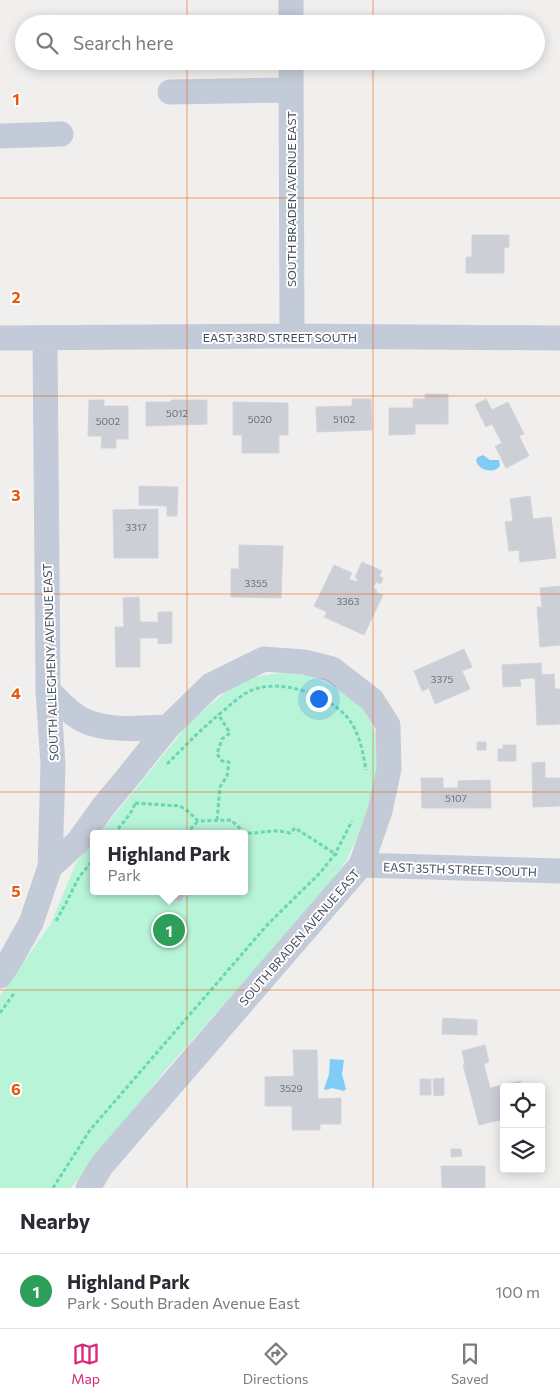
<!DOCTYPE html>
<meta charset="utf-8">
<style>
body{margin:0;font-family:Commissioner,sans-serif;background:#f7f7f7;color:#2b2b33}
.controls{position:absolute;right:15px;bottom:15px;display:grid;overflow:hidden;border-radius:5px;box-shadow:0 2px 12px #0003}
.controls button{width:45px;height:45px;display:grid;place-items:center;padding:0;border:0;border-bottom:1px solid #e1e1e2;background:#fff;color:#2b2b33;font:25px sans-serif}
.you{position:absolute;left:318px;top:698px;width:18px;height:18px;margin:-12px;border:4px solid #fff;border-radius:50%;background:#1a73e8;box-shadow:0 0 0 8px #1a73e833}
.badge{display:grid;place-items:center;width:32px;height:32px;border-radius:50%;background:#db2777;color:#fff;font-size:16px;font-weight:700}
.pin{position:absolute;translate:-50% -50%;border:2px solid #fff;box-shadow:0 1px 5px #0006}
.popup{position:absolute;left:90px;top:830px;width:158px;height:65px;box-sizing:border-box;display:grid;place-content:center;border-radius:5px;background:#fff;filter:drop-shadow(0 1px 4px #0005);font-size:16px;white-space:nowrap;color:#7c7c81}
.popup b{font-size:19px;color:#2b2b33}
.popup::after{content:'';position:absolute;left:50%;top:100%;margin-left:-10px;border:10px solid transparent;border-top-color:#fff}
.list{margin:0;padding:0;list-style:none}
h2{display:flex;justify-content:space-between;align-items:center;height:65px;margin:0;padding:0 20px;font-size:21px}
h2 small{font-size:16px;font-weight:400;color:#7c7c81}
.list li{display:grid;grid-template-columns:32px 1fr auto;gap:15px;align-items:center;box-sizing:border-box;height:75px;padding:0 20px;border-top:1px solid #e1e1e2}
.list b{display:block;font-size:19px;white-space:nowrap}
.list p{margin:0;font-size:16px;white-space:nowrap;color:#7c7c81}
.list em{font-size:16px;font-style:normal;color:#7c7c81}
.icon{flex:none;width:28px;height:28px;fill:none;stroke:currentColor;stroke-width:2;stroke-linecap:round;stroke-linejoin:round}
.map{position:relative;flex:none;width:560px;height:1188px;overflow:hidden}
.search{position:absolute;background:#fff;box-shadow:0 2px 12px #0003;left:15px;right:15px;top:15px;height:55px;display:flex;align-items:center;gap:12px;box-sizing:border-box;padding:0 18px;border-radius:28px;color:#7c7c81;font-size:19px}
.sheet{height:140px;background:#fff}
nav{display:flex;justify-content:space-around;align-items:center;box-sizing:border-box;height:70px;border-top:1px solid #e1e1e2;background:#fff;font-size:14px;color:#7c7c81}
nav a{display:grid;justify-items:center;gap:2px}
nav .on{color:#db2777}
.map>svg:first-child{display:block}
.green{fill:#b7f4d8}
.water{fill:#7fccf6}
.building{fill:#cdcfd7;stroke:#d2d3db}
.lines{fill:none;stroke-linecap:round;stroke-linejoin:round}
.path{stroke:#6bd6b2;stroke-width:3;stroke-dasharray:4 2.5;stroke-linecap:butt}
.minor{stroke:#c3cbd8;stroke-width:25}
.grid{fill:none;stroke:#e8590c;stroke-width:1;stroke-opacity:0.55}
.labels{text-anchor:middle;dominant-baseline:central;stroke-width:4;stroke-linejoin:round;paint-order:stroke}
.number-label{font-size:10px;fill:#666e7c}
.street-label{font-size:12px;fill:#444e5e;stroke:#fff}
.grid-label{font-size:16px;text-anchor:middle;font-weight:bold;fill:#e8590c;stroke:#fff;stroke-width:4;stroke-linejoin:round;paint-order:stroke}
</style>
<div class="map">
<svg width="560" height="1188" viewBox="0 0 560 1188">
<rect width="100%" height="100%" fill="#f1efee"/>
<path class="green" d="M284 673 309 675 328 684 362 703 376 734 379 778 361 830 347 859 340 870 286 937 225 1003 164 1072 71 1188H0V996L51 923 76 863 94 841V891H244V834H99L189 723 236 683 264 675Z"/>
<path class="water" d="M483 455 490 460H499L500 466C494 474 478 471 476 460L478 457Z
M330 1059 344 1060 342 1074 346 1089 344 1091 332 1088 326 1090 324 1089 329 1074Z"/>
<path class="building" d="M472 235H509V247L504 248V273H466V257H472Z
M425 394H448V424H415V434L389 435V408H413V399H425Z
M352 399H371L372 430 317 432 316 407 352 406Z
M486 399 492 410 508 402 524 434 519 436 529 456 506 468 495 446 502 443 492 424 486 427 475 405Z
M89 400H104V406H128V439H116V448H101L102 436H88Z
M171 400H207V424L146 426V402H171Z
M233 402 288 403V435H279V453H242V435H233Z
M139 486 178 487 177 516H167V506L139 505Z
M530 496 533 519 551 517 556 558 520 562 519 550 509 551 505 522 513 521 510 499Z
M158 509V558H114L113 510Z
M239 545 283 546 281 598 231 597V569H239Z
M362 562 382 571 379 576 383 578 381 584 376 582 373 588 377 590 376 592 383 595 364 635 324 617 327 612 314 606 334 565 352 573 349 579 357 582 358 579 355 577Z
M560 586V645L540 647 537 607H542L540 588Z
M139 597 140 622H158V612H172V643L158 644V638H140V667H116L115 627H124L123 598Z
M464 649 472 667 462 671 470 689 435 704 429 688 422 691 414 671Z
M541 663 542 675 554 674 555 689H560V724L537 725 535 678 520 679 521 686 503 687 502 665Z
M477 742H486V750H477Z
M503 745H516V761H498V749H503Z
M545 762V778H560V806L533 807 532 763Z
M421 778H443V788H458V781L490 780 491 808H422Z
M175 891 185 893 181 902 172 899Z
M443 1018 477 1020V1035L442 1034Z
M485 1045 489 1062 484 1064 490 1088 520 1081 522 1087H504V1119L479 1125 463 1065H465L462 1051Z
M293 1050H317L318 1099 341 1098V1124H320V1130H292V1106H265V1077L294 1076Z
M444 1078V1095L434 1096 433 1079Z
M420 1079H431V1095H420Z
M451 1149H461L462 1156 451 1157Z
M441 1166H485V1188H442Z"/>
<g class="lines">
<path class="path" d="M167 764C185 746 202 728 222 712 230 705 238 698 246 693 275 676 326 693 347 717 359 731 363 752 366 770
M135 803 180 806 189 812 198 821 231 820 245 833C262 834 272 828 290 833L295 828 337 855
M217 820 220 787 227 776 229 762 222 761 217 754 222 739 230 733 218 714
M114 834 130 814 135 804
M186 834 198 821
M56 921 66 903 79 877 94 859
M0 1013 15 992
M53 1188 90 1130 268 924 320 873 335 854 352 821"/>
<path class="minor" d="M291 0V24
M291 61 292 336
M170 92 291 90
M0 136 61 134
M0 338 292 336 560 338
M48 690C59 701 69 713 83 720 107 732 142 728 168 727
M361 865 560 871
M50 867 78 842 103 807 123 783 168 727 211 685 264 659 304 662 332 669 372 700 388 725 389 769 380 811 361 865 102 1165 88 1188
M0 976 9 962 31 923 50 867 53 765 48 690 45 338"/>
</g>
<path class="grid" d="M187 0V24M373 0V24M187 61V1188M373 61V1188M0 198H560M0 396H560M0 594H560M0 792H560M0 990H560"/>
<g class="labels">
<g class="number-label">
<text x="177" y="413">5012</text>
<text x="260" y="419">5020</text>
<text x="344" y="419">5102</text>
<text x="108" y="421">5002</text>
<text x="136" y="527">3317</text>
<text x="256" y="583">3355</text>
<text x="348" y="601">3363</text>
<text x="442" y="679">3375</text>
<text x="456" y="798">5107</text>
<text x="291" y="1088">3529</text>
</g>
<g class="street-label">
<text transform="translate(291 199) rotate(-90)">SOUTH BRADEN AVENUE EAST</text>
<text x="280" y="337">EAST 33RD STREET SOUTH</text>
<text transform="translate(50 662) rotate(-92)">SOUTH ALLEGHENY AVENUE EAST</text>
<text transform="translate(460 869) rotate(2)">EAST 35TH STREET SOUTH</text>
<text transform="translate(299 937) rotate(-49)">SOUTH BRADEN AVENUE EAST</text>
</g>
</g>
<g class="grid-label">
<text x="16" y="105">1</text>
<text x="16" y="303">2</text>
<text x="16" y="501">3</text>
<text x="16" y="699">4</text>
<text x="16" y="897">5</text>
<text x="16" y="1095">6</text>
</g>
</svg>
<div class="controls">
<button><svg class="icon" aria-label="locate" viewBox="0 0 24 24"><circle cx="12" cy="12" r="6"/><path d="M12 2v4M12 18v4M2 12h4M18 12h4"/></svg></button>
<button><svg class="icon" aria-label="layers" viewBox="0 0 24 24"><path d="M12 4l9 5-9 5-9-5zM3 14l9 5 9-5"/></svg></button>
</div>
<div class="you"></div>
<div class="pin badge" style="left:169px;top:930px;background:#2e9e5b">1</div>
<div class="popup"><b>Highland Park</b>Park</div>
<div class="search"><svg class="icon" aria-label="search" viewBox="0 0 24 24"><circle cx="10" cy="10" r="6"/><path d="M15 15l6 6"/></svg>Search here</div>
</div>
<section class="sheet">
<h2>Nearby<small></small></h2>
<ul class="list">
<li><span class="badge" style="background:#2e9e5b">1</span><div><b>Highland Park</b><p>Park · South Braden Avenue East</p></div><em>100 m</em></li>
</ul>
</section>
<nav>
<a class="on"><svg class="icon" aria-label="map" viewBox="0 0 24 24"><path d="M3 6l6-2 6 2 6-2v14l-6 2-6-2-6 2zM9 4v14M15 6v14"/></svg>Map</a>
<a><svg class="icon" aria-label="directions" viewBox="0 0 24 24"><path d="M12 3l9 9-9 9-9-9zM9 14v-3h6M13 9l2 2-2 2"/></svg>Directions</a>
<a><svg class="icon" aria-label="saved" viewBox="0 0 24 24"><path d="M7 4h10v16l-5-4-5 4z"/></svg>Saved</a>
</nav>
